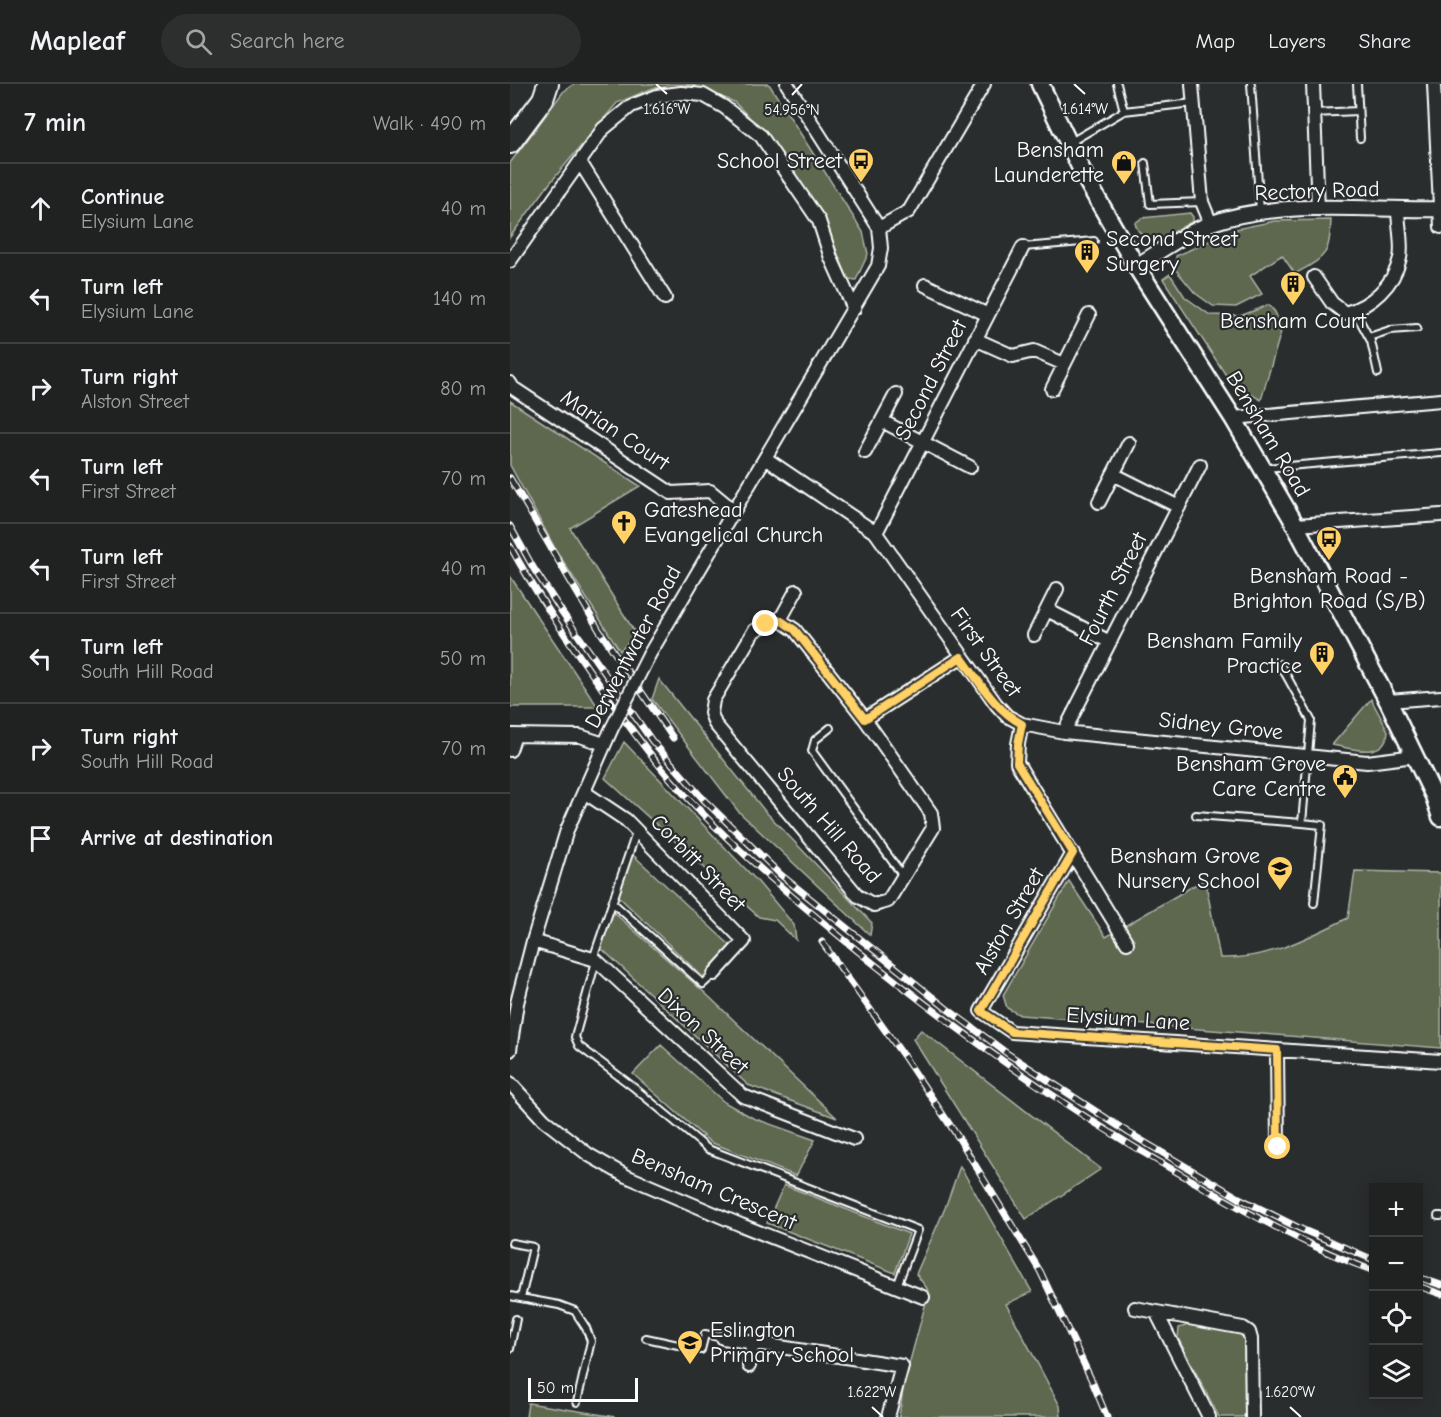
<!DOCTYPE html>
<meta charset="utf-8">
<style>
body{margin:0;font-family:"Comic Neue",sans-serif;background:#2d2f2f;color:#f1f3f6}
.controls{position:absolute;right:18px;bottom:18px;display:grid;overflow:hidden;border-radius:0px;box-shadow:0 3px 15px #0003}
.controls button{width:54px;height:54px;display:grid;place-items:center;padding:0;border:0;border-bottom:2px solid #3d3f40;background:#202222;color:#f1f3f6;font:30px sans-serif}
.scale{position:absolute;left:18px;bottom:15px;width:110px;box-sizing:border-box;padding-left:6px;border:3px solid #fff;border-top:0;font-size:16px;line-height:21px;white-space:nowrap;color:#fff;-webkit-text-stroke:4px #2a2d2e;paint-order:stroke}
.stop{position:absolute;width:18px;height:18px;margin:-14px;border:4px solid #ffd166;border-radius:50%;background:#fff}
.stop.end{background:#ffd166;border-color:#fff;box-shadow:0 2px 6px #0008}
.list{margin:0;padding:0;list-style:none}
h2{display:flex;justify-content:space-between;align-items:center;height:78px;margin:0;padding:0 24px;font-size:26px}
h2 small{font-size:20px;font-weight:400;color:#a2a4a5}
.list li{display:grid;grid-template-columns:39px 1fr auto;gap:18px;align-items:center;box-sizing:border-box;height:90px;padding:0 24px;border-top:2px solid #3d3f40}
.list b{display:block;font-size:22px;white-space:nowrap}
.list p{margin:0;font-size:20px;white-space:nowrap;color:#a2a4a5}
.list em{font-size:20px;font-style:normal;color:#a2a4a5}
.icon{flex:none;width:33px;height:33px;fill:none;stroke:currentColor;stroke-width:2;stroke-linecap:round;stroke-linejoin:round}
.map{position:relative;flex:none;width:931px;height:1333px;overflow:hidden}
header{display:flex;align-items:center;gap:36px;box-sizing:border-box;height:84px;padding:0 30px;background:#202222;border-bottom:2px solid #3d3f40}
header strong{font-size:28px}
nav{display:flex;gap:33px;margin-inline-start:auto;font-size:21px}
.search{width:420px;height:54px;background:#2d2f2f;display:flex;align-items:center;gap:15px;box-sizing:border-box;padding:0 21px;border-radius:33px;color:#a2a4a5;font-size:22px}
main{display:flex}
aside{flex:1;background:#202222}
.map>svg:first-child{display:block}
.green{fill:#5d674f;stroke:#aeb3a7;stroke-width:1.5}
.lines{fill:none;stroke-linecap:round;stroke-linejoin:round}
.service-casing{stroke:#fff;stroke-width:10}
.minor-casing{stroke:#fff;stroke-width:16}
.tertiary-casing{stroke:#fff;stroke-width:18}
.secondary-casing{stroke:#fff;stroke-width:21}
.trunk-casing{stroke:#fff;stroke-width:24}
.service{stroke:#2a2d2e;stroke-width:6}
.minor{stroke:#2a2d2e;stroke-width:12}
.tertiary{stroke:#2a2d2e;stroke-width:14}
.secondary{stroke:#2a2d2e;stroke-width:16}
.trunk{stroke:#2a2d2e;stroke-width:20}
.rail-casing{stroke:#fff;stroke-width:7}
.rail{stroke:#2a2d2e;stroke-width:4.5;stroke-dasharray:14;stroke-linecap:butt}
.minor-bridge-casing{stroke:#fff;stroke-width:16;stroke-linecap:butt}
.minor-bridge{stroke:#2a2d2e;stroke-width:12}
.route{stroke:#ffd166;stroke-width:8}
.ticks{fill:none;stroke:#fff;stroke-width:2}
.labels{text-anchor:middle;dominant-baseline:central;stroke-width:4.5;stroke-linejoin:round;paint-order:stroke}
.poi-label{font-size:22px;fill:#fff;stroke:#2a2d2e;text-anchor:end}
.street-label{font-size:22px;fill:#fff;stroke:#2a2d2e}
.ticks-label{font-size:15px;text-anchor:middle;fill:#fff;stroke:#2a2d2e;stroke-width:4.5;stroke-linejoin:round;paint-order:stroke}
</style>
<header>
<strong>Mapleaf</strong>
<div class="search"><svg class="icon" aria-label="search" viewBox="0 0 24 24"><circle cx="10" cy="10" r="6"/><path d="M15 15l6 6"/></svg>Search here</div>
<nav><a>Map</a><a>Layers</a><a>Share</a></nav>
</header>
<main>
<aside>
<h2>7 min<small>Walk · 490 m</small></h2>
<ul class="list">
<li><svg class="icon" aria-label="ahead" viewBox="0 0 24 24"><path d="M12 20V5M6 11l6-6 6 6"/></svg><div><b>Continue</b><p>Elysium Lane</p></div><em>40 m</em></li>
<li><svg class="icon" aria-label="left" viewBox="0 0 24 24"><path d="M17 20v-9H6M10 6l-5 5 5 5"/></svg><div><b>Turn left</b><p>Elysium Lane</p></div><em>140 m</em></li>
<li><svg class="icon" aria-label="right" viewBox="0 0 24 24"><path d="M7 20v-9h11M14 6l5 5-5 5"/></svg><div><b>Turn right</b><p>Alston Street</p></div><em>80 m</em></li>
<li><svg class="icon" aria-label="left" viewBox="0 0 24 24"><path d="M17 20v-9H6M10 6l-5 5 5 5"/></svg><div><b>Turn left</b><p>First Street</p></div><em>70 m</em></li>
<li><svg class="icon" aria-label="left" viewBox="0 0 24 24"><path d="M17 20v-9H6M10 6l-5 5 5 5"/></svg><div><b>Turn left</b><p>First Street</p></div><em>40 m</em></li>
<li><svg class="icon" aria-label="left" viewBox="0 0 24 24"><path d="M17 20v-9H6M10 6l-5 5 5 5"/></svg><div><b>Turn left</b><p>South Hill Road</p></div><em>50 m</em></li>
<li><svg class="icon" aria-label="right" viewBox="0 0 24 24"><path d="M7 20v-9h11M14 6l5 5-5 5"/></svg><div><b>Turn right</b><p>South Hill Road</p></div><em>70 m</em></li>
<li><svg class="icon" aria-label="arrive" viewBox="0 0 24 24"><path d="M6 21V4h12l-3 4 3 4H6"/></svg><div><b>Arrive at destination</b></div></li>
</ul>
</aside>
<div class="map">
<svg width="931" height="1333" viewBox="0 0 931 1333">
<rect width="100%" height="100%" fill="#2a2d2e"/>
<filter id="ink" filterUnits="userSpaceOnUse"><feTurbulence type="fractalNoise" baseFrequency=".0167" numOctaves="2"/><feDisplacementMap in="SourceGraphic" scale="12" xChannelSelector="R" yChannelSelector="G"/><feConvolveMatrix kernelMatrix="1 2 1 2 8 2 1 2 1" color-interpolation-filters="sRGB"/></filter>
<g filter="url(#ink)">
<path class="green" d="M64 0H259L353 148 358 170 346 196 338 195 313 133 253 47 224 18 184 2 143 4 107 19 40 99 0 153V79L53 8Z
M680 129 683 133V137L652 155C639 153 628 153 625 139L632 134Z
M821 136C819 173 816 172 785 190L772 171 740 192 752 210 726 223 703 222 685 209 666 186V172L726 145 765 137Z
M660 190 675 213 700 231 730 232 759 221 765 228 772 244 751 316 721 299 653 195Z
M0 317 130 402 60 444 126 550 110 567 46 466 0 381Z
M0 492 88 623H0Z
M149 595 254 726 362 839 360 851 228 727 142 615Z
M861 615 878 647C875 677 841 664 822 661Z
M114 658 248 798 284 841 286 856 265 836 249 833 95 694Z
M122 770 222 863 193 893 108 812Z
M845 787 931 789V964L510 931 497 924 493 911 559 797 596 853 695 795 710 874C757 876 797 854 838 834Z
M103 828 194 908 327 1034 238 1001 91 864Z
M411 946 591 1085 516 1135 403 955Z
M151 961 214 1018 243 1034 305 1056 286 1092 200 1058 123 990Z
M450 1082 522 1208 496 1220 550 1322 551 1333H389L394 1299 419 1207 406 1190 435 1124Z
M274 1101 399 1150 385 1189 257 1139Z
M681 1240 732 1250 736 1260V1329L733 1333H709L668 1254 669 1244Z
M18 1319 106 1333H16Z"/>
<g class="lines">
<defs>
<path id="service" d="M607 0 614 27 683 19
M741 0 750 127
M847 0 850 54
M804 29 848 27
M559 59 614 27
M635 79 640 120 692 118
M513 163 584 157
M844 226 861 257 868 289
M859 253 880 246 907 244
M755 384 931 369
M770 580 801 636 792 739 812 741 804 819
M320 644 305 656 302 667 393 792
M686 731 792 739
M102 818 193 900 204 890
M83 875 127 746
M86 877 65 953 69 962 122 1002 198 1065 408 1146 387 1202
M928 1132H931
M2 1159 23 1163 11 1214
M0 1212 49 1221 65 1227 76 1244 81 1257 67 1318
M136 1254 191 1266 195 1250 213 1254
M0 1265 6 1235"/>
<path id="minor" d="M277 0 369 144
M682 0 692 118 701 140
M803 0 808 125
M924 0 931 143
M70 78 155 214
M0 177 93 45 121 22 147 12 171 9 193 11 214 23 251 52 309 137 321 174 344 225
M804 193 822 219 835 229C861 222 884 201 890 174 893 162 888 139 888 126
M415 201 478 231
M465 255 503 272 524 267 554 280
M0 299 3 304 161 409 200 407 223 426
M542 305 579 231
M723 334 931 316
M372 337 460 383
M355 368 386 310
M255 374 366 449 486 620 497 632 512 640 508 660 507 679 617 859
M603 390 669 423
M589 418 619 359
M786 441 931 431
M366 449 513 163
M537 526 600 558
M270 536 285 546 355 635 421 729 423 744 378 817 364 821 348 812 205 640 201 629 203 616 244 547 256 540Z
M270 536 286 507
M524 551 547 505
M139 571 368 182 371 164 369 144 399 127 474 0
M878 617 931 613
M355 635 451 573
M512 640 554 648 857 678 905 672
M554 648 690 381
M0 651 70 652 94 660
M0 666 5 651
M74 708 116 736 234 857 204 890
M563 769 471 927 502 948 931 977
M23 857 86 876 233 1012 344 1055
M0 966 7 919 23 857 57 746 101 646
M767 966 768 1063
M0 999 34 1036 79 1071 116 1092 231 1141 413 1213
M625 1224 733 1244 739 1248 741 1255 742 1333
M646 1228 699 1333
M213 1254 392 1282 378 1333
M239 1282 243 1258"/>
<path id="tertiary" d="M626 182C651 167 675 149 702 139 769 115 860 127 931 125"/>
<path id="secondary" d="M530 0 577 97 626 182 723 334 781 433 878 617 924 712 931 733"/>
<path id="trunk" d="M0 59 33 15 38 0"/>
</defs>
<use href="#service" class="service-casing"/>
<use href="#minor" class="minor-casing"/>
<use href="#tertiary" class="tertiary-casing"/>
<use href="#secondary" class="secondary-casing"/>
<use href="#trunk" class="trunk-casing"/>
<use href="#service" class="service"/>
<use href="#minor" class="minor"/>
<use href="#tertiary" class="tertiary"/>
<use href="#secondary" class="secondary"/>
<use href="#trunk" class="trunk"/>
<defs>
<path id="rail" d="M0 394 89 546 163 654
M0 442 24 485 52 528 142 657 194 716 271 791 436 924 498 970 619 1049 729 1114 791 1145 864 1176
M0 462C25 508 54 550 84 593 106 624 128 656 153 686 206 749 270 803 333 855 436 939 543 1017 658 1083 725 1121 791 1161 864 1187
M312 858 395 974 448 1053 530 1187 582 1297 597 1333
M908 1193 931 1201
M908 1202 931 1210"/>
</defs>
<use href="#rail" class="rail-casing"/>
<use href="#rail" class="rail"/>
<defs>
<path id="minor-bridge" d="M101 646 139 571"/>
</defs>
<use href="#minor-bridge" class="minor-bridge-casing"/>
<use href="#minor-bridge" class="minor-bridge"/>
</g>
</g>
<g class="lines" filter="url(#ink)">
<path class="route" d="M256 540 270 536 285 546 355 635 451 573C469 597 485 626 512 640L508 660 507 679 563 769 471 927 502 948 767 966 768 1063"/>
</g>
<path class="ticks" d="M146 0 157 10M564 0 575 10M282 11 292 0M362 1323 373 1333M780 1323 791 1333"/>
<defs>
<symbol id="bus-pin" viewBox="-11 -11 22 30"><path d="M0 17L-7.5 6A9.5 9.5 0 1 1 7.5 6Z" fill="#ffd166" stroke="#2a2d2e"/><path d="M-5-6H5V4H4V6H2V4H-2V6H-4V4H-5ZM-3.5-4V0h7V-4ZM-3.5 1.2v1.5H-2V1.2ZM2 1.2v1.5H3.5V1.2Z" fill="#111"/></symbol>
<symbol id="shop-pin" viewBox="-11 -11 22 30"><path d="M0 17L-7.5 6A9.5 9.5 0 1 1 7.5 6Z" fill="#ffd166" stroke="#2a2d2e"/><path d="M-5-2.5h2.3a2.7 3.5 0 0 1 5.4 0H5L5.5 6h-11ZM-1.5-2.5h3a1.5 2.3 0 0 0-3 0Z" fill="#111"/></symbol>
<symbol id="building-pin" viewBox="-11 -11 22 30"><path d="M0 17L-7.5 6A9.5 9.5 0 1 1 7.5 6Z" fill="#ffd166" stroke="#2a2d2e"/><path d="M-4-6H4V6H1V3H-1V6H-4ZM-2.5-4.3h1.7v1.8h-1.7ZM.8-4.3h1.7v1.8H.8ZM-2.5-1h1.7V.8h-1.7ZM.8-1h1.7V.8H.8Z" fill="#111"/></symbol>
<symbol id="church-pin" viewBox="-11 -11 22 30"><path d="M0 17L-7.5 6A9.5 9.5 0 1 1 7.5 6Z" fill="#ffd166" stroke="#2a2d2e"/><path d="M-1.2-6h2.4v3.5h3.3v2.4h-3.3V6h-2.4V-.1h-3.3v-2.4h3.3Z" fill="#111"/></symbol>
<symbol id="civic-pin" viewBox="-11 -11 22 30"><path d="M0 17L-7.5 6A9.5 9.5 0 1 1 7.5 6Z" fill="#ffd166" stroke="#2a2d2e"/><path d="M-.6-6.5H3V-4.5H.6V-3L4-1V1h2V6H-6V1h2V-1L-.6-3ZM-1.2 2.5V6h2.4V2.5Z" fill="#111"/></symbol>
<symbol id="school-pin" viewBox="-11 -11 22 30"><path d="M0 17L-7.5 6A9.5 9.5 0 1 1 7.5 6Z" fill="#ffd166" stroke="#2a2d2e"/><path d="M0-5L7-2L0 1L-7-2ZM-4 1L0 2.5L4 1V4Q0 6-4 4Z" fill="#111"/></symbol>
</defs>
<g fill-rule="evenodd">
<use href="#bus-pin" x="336" y="62" width="30" height="40"/>
<use href="#shop-pin" x="599" y="64" width="30" height="40"/>
<use href="#building-pin" x="562" y="153" width="30" height="40"/>
<use href="#building-pin" x="768" y="185" width="30" height="40"/>
<use href="#church-pin" x="99" y="424" width="30" height="40"/>
<use href="#bus-pin" x="804" y="440" width="30" height="40"/>
<use href="#building-pin" x="797" y="555" width="30" height="40"/>
<use href="#civic-pin" x="820" y="678" width="30" height="40"/>
<use href="#school-pin" x="755" y="770" width="30" height="40"/>
<use href="#school-pin" x="165" y="1244" width="30" height="40"/>
</g>
<g class="labels">
<g class="poi-label">
<text x="594" y="66">Bensham<tspan x="594" dy="25">Launderette</tspan></text>
<text x="332" y="77">School Street</text>
<text x="596" y="155" text-anchor="start">Second Street<tspan x="596" dy="25">Surgery</tspan></text>
<text x="783" y="237" text-anchor="middle">Bensham Court</text>
<text x="134" y="426" text-anchor="start">Gateshead<tspan x="134" dy="25">Evangelical Church</tspan></text>
<text x="819" y="492" text-anchor="middle">Bensham Road -<tspan x="819" dy="25">Brighton Road (S/B)</tspan></text>
<text x="792" y="557">Bensham Family<tspan x="792" dy="25">Practice</tspan></text>
<text x="816" y="680">Bensham Grove<tspan x="816" dy="25">Care Centre</tspan></text>
<text x="750" y="772">Bensham Grove<tspan x="750" dy="25">Nursery School</tspan></text>
<text x="200" y="1246" text-anchor="start">Eslington<tspan x="200" dy="25">Primary School</tspan></text>
</g>
<g class="street-label">
<text transform="translate(807 107) rotate(-2)">Rectory Road</text>
<text transform="translate(421 296) rotate(-63)">Second Street</text>
<text transform="translate(105 346) rotate(34)">Marian Court</text>
<text transform="translate(758 350) rotate(59)">Bensham Road</text>
<text transform="translate(603 505) rotate(-63)">Fourth Street</text>
<text transform="translate(123 563) rotate(-62)">Derwentwater Road</text>
<text transform="translate(476 568) rotate(54)">First Street</text>
<text transform="translate(711 642) rotate(6)">Sidney Grove</text>
<text transform="translate(319 741) rotate(49)">South Hill Road</text>
<text transform="translate(188 779) rotate(46)">Corbitt Street</text>
<text transform="translate(499 837) rotate(-60)">Alston Street</text>
<text transform="translate(618 935) rotate(4)">Elysium Lane</text>
<text transform="translate(193 947) rotate(43)">Dixon Street</text>
<text transform="translate(204 1105) rotate(23)">Bensham Crescent</text>
</g>
</g>
<g class="ticks-label">
<text x="157" y="30">1.616°W</text>
<text x="575" y="30">1.614°W</text>
<text x="282" y="31">54.956°N</text>
<text x="362" y="1313">1.622°W</text>
<text x="780" y="1313">1.620°W</text>
</g>
</svg>
<div class="controls">
<button>+</button>
<button>−</button>
<button><svg class="icon" aria-label="locate" viewBox="0 0 24 24"><circle cx="12" cy="12" r="6"/><path d="M12 2v4M12 18v4M2 12h4M18 12h4"/></svg></button>
<button><svg class="icon" aria-label="layers" viewBox="0 0 24 24"><path d="M12 4l9 5-9 5-9-5zM3 14l9 5 9-5"/></svg></button>
</div>
<div class="scale">50 m</div>
<div class="stop" style="left:768px;top:1063px"></div>
<div class="stop end" style="left:256px;top:540px"></div>
</div>
</main>
